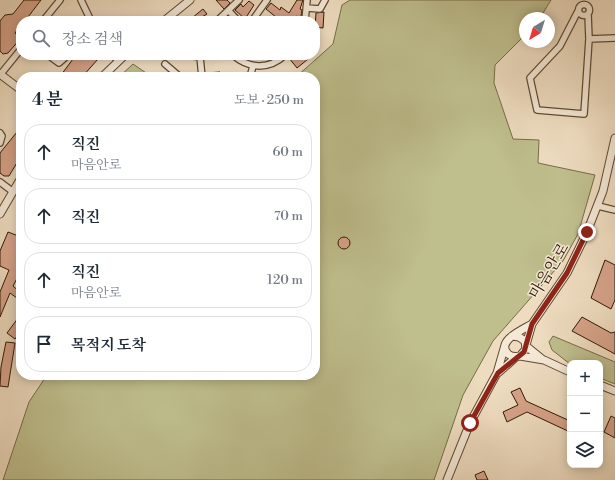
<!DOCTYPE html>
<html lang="ko">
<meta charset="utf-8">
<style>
body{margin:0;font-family:"Libre Bodoni","Noto Serif KR",serif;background:#f6f6f7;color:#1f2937}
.controls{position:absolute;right:12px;bottom:12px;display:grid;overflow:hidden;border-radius:8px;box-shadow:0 2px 10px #0003}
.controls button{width:36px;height:36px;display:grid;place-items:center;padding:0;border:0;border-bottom:1px solid #e0e1e3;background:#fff;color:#1f2937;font:20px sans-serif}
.compass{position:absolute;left:519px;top:12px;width:36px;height:36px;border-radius:50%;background:#fff;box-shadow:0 2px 10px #0003;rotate:218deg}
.stop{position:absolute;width:12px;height:12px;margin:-9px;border:3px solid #8f2418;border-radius:50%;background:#fff}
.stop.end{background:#8f2418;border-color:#fff;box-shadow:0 1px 4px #0008}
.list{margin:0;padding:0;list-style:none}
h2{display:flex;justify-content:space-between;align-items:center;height:52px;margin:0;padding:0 16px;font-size:17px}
h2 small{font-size:13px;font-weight:400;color:#747a83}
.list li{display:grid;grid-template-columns:26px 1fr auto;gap:12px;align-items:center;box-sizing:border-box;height:56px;margin:0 8px 8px;padding:0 8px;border:1px solid #e0e1e3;border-radius:16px}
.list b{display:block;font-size:15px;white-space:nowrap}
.list p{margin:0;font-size:13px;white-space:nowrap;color:#747a83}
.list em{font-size:13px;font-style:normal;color:#747a83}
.icon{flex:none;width:22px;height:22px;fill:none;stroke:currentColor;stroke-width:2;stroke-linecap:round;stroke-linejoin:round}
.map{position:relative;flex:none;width:615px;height:480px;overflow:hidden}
.search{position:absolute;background:#fff;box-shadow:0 2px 10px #0003;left:16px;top:16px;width:304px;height:44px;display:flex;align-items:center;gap:10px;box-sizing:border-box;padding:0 14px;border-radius:16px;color:#747a83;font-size:15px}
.panel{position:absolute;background:#fff;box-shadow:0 2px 10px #0003;left:16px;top:72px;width:304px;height:308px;border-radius:16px}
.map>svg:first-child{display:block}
.green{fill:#bfbe8d;stroke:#786c48}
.building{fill:#d7a48b;stroke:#321904}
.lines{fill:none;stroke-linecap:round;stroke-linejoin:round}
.minor-casing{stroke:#614a33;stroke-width:8}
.tertiary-casing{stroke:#614a33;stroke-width:9}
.minor{stroke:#f4e8d6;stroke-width:5.5}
.tertiary{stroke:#f4e8d6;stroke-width:7}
.route{stroke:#8f2418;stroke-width:5}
.labels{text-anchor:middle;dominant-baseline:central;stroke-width:3;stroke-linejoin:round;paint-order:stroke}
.street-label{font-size:16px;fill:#321904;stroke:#f4e8d6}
</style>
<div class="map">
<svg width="615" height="480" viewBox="0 0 615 480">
<rect width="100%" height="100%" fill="#eedcc0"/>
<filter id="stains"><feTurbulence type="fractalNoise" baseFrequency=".005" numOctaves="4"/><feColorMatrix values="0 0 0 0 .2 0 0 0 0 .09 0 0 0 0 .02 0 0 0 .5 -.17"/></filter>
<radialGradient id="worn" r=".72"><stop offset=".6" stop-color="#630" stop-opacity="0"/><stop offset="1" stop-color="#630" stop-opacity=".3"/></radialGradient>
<path class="green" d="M350 0H551L540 18H525V35L495 65 494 83 513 139 539 140 538 163 595 175 578 234 563 261 493 341 463 395 434 480H3L29 402 47 375H315V77H296L333 44 342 5Z
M133 64 152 77H119Z
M553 336 615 362V384L600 378V363L570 364 552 350 549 342Z"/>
<path class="building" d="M24 0H41L25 21H21V25L15 33 21 38 8 53 3 54 0 51V21L5 15 13 14Z
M216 0H227L230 3 224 9Z
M297 0H303L300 9 302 10 301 16 300 18 296 16 293 21H281L266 9 271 3 280 10 281 7 289 13Z
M249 1 254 5 245 19 235 10 241 4 243 7Z
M203 9 207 14 202 17 205 21H195L192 18Z
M324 12 323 28 315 27 316 13Z
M76 55H98V59L82 77H63L61 75Z
M292 55H313L297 68 289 58Z
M220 72V77H206V73Z
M21 127V156L9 176H4L0 173V153Z
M8 232 21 237V271L13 286 21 293V301L10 293 0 317V292L9 270 0 266V251Z
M338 243a6 6 0 1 1 12 0a6 6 0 1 1-12 0Z
M605 260 615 265V300L611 309 591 298Z
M21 314V331L15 339 7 333Z
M582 317 611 333 615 332V354L572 331Z
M6 342 15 343 8 387 0 386 1 367Z
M520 388 526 401 570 421V432L527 412 507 422 503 412 518 405 511 392Z
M611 416 615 418V438L604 432Z
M484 471 488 480H477L475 475Z"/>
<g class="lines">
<defs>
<path id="minor" d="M81 0 91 21
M578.5 10a5.5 5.5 0 1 1 11 0a5.5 5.5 0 1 1-11 0Z
M307 8 320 9 325 0
M229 11 238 21
M578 11 560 46 530 78 537 110 584 114 589 39 615 38
M588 14 589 39
M43 21 60 0
M217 21 239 0
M252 21 267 0
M305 21 307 0
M48 55 59 63 68 55
M113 55 118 61
M187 55 200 57 209 55
M233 55C249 69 269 70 285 55
M165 64 179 76 202 77 200 57
M0 75 21 49
M235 77H236
M250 77 253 66
M0 133 2 136 0 143
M0 182 12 191
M598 206 615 210"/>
<path id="tertiary" d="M164 21 190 0
M0 74 21 90
M102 77 125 55
M0 214 21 178
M512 336 519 337 525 341 526 349 520 356C516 357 512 357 508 354 495 341 524 329 532 324
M526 345 532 324 567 273 587 232 603 191 615 138
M526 346 542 359
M520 356 544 360 570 372
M498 373 516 357
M600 385 615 391
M447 480 470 423 497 373 505 345"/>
</defs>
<use href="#minor" class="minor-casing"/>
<use href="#tertiary" class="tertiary-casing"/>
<use href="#minor" class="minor"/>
<use href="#tertiary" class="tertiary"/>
</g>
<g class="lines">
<path class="route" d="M470 423 498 373 524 352 532 324 567 273 587 232"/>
</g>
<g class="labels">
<g class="street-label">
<text transform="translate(549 271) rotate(-59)">마음안로</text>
</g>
</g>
<rect width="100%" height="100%" filter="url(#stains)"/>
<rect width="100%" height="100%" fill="url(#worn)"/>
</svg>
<div class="controls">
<button>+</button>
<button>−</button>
<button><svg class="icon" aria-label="layers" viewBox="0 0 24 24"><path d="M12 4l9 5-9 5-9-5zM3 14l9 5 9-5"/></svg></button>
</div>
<svg class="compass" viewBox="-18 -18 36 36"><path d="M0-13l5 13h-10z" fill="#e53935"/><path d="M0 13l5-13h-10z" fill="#747a83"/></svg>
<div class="stop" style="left:470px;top:423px"></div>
<div class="stop end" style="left:587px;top:232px"></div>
<div class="search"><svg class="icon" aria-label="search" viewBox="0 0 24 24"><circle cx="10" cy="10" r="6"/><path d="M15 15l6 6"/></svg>장소 검색</div>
<section class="panel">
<h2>4 분<small>도보 · 250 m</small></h2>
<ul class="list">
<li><svg class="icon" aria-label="ahead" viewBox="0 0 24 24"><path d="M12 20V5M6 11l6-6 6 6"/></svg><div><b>직진</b><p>마음안로</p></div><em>60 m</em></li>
<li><svg class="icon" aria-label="ahead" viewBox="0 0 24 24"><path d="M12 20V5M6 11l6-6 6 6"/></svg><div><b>직진</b></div><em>70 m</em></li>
<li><svg class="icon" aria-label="ahead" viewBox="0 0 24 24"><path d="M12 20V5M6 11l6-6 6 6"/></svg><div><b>직진</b><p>마음안로</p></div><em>120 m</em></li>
<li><svg class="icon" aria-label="arrive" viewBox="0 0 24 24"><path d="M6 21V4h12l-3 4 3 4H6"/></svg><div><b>목적지 도착</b></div></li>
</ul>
</section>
</div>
